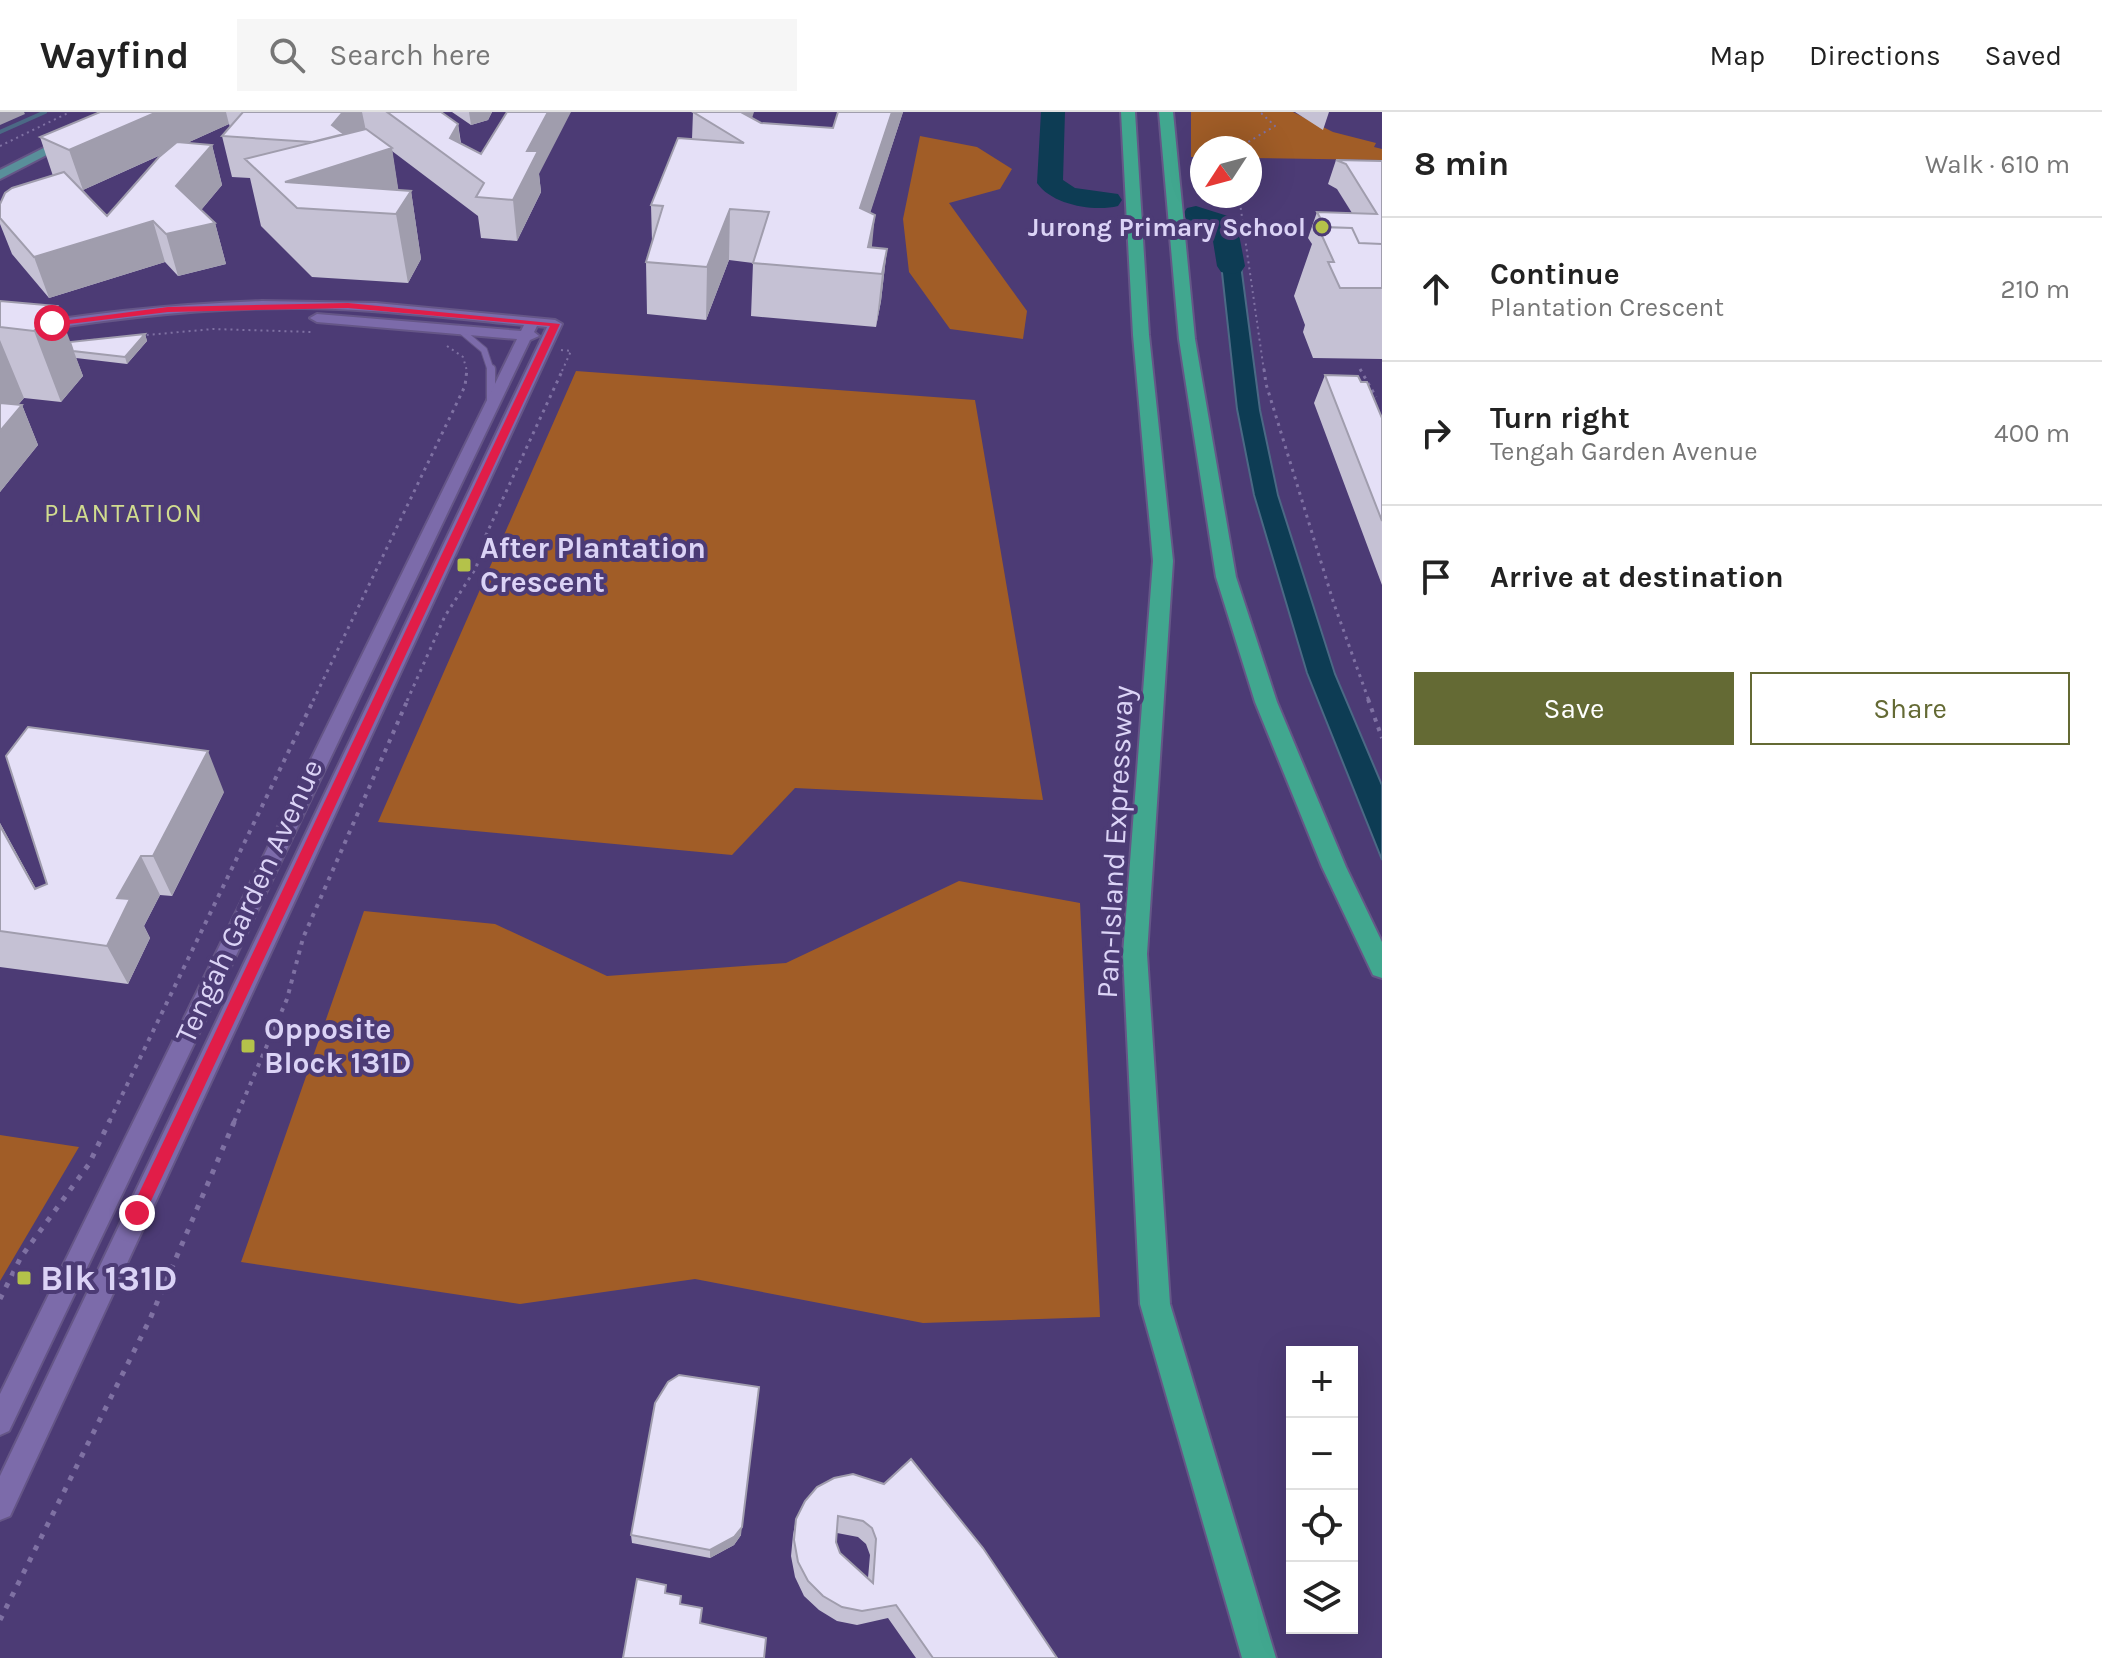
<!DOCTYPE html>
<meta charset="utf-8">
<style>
body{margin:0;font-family:Karla,sans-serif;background:#f6f6f6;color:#222}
.controls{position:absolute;right:24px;bottom:24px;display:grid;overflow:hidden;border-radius:0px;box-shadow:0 8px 32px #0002}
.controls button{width:72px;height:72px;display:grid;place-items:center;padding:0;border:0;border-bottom:2px solid #e0e0e0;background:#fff;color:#222;font:40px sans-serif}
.compass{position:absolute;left:1190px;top:24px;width:72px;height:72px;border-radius:50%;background:#fff;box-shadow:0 8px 32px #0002;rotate:234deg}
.stop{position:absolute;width:24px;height:24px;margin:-18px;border:6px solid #e11d48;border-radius:50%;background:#fff}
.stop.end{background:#e11d48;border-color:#fff;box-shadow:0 2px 8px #0008}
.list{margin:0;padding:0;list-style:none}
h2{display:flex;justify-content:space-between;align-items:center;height:104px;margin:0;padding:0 32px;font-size:34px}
h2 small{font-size:26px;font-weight:400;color:#767676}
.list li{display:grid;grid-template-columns:52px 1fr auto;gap:24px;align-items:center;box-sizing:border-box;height:144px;padding:0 32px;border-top:2px solid #e0e0e0}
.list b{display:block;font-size:30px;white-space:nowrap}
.list p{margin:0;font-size:26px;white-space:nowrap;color:#767676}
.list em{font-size:26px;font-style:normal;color:#767676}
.actions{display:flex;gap:16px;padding:24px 32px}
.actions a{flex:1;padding:18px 0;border:2px solid #646a34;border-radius:0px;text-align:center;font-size:28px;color:#646a34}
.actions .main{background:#646a34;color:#fff}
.icon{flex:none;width:44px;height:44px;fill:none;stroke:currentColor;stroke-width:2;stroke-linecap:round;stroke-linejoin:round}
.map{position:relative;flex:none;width:1382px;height:1546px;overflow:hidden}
header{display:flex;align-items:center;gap:48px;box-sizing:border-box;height:112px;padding:0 40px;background:#fff;border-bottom:2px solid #e0e0e0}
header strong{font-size:38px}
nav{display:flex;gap:44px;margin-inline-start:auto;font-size:28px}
.search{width:560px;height:72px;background:#f6f6f6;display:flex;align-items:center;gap:20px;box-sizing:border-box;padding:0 28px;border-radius:0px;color:#767676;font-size:30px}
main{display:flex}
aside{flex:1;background:#fff}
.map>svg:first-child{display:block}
.green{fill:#a15d27}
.water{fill:#0d3c54;stroke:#4b6985;stroke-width:2}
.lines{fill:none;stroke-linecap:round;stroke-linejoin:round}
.stream{stroke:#4b6985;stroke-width:4}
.river{fill:#0d3c54;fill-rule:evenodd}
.service-far1-casing{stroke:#655687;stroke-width:8}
.service-casing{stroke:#655687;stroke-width:11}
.minor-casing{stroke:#655687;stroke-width:4}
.primary-casing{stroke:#655687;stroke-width:4}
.motorway-casing{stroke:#655687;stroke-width:4}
.path-far3{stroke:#7f71a3;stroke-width:2;stroke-dasharray:2 4;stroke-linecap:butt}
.path-far2{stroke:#7f71a3;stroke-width:3;stroke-dasharray:3 5;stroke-linecap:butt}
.path-far1{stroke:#7f71a3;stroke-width:4;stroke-dasharray:4 6;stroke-linecap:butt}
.path{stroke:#7f71a3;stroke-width:5;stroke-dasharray:5 8;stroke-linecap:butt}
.service-far1{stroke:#7c6baa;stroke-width:6}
.service{stroke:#7c6baa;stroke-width:8}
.minor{fill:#7c6baa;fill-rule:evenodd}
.primary{fill:#598f9a;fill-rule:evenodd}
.motorway{fill:#41a78f;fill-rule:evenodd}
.wall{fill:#c5c1d4;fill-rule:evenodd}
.shaded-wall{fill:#a09dad}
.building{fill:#e5e0f7;stroke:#a09dad;stroke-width:2;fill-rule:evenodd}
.route{fill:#e11d48}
.poi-dot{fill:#b4c24a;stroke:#4c3b75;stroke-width:3}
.labels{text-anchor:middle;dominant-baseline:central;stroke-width:8;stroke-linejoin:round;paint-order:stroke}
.far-poi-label{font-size:26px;font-weight:bold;fill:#dbd3f6;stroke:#4c3b75;text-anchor:end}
.far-neighbourhood-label{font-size:26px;letter-spacing:2px;fill:#d1dc8f;stroke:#4c3b75}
.poi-label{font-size:30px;font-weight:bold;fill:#dbd3f6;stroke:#4c3b75;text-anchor:start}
.street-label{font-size:30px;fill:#dbd3f6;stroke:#4c3b75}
.near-poi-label{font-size:36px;font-weight:bold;fill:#dbd3f6;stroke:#4c3b75;text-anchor:start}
</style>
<header>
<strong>Wayfind</strong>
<div class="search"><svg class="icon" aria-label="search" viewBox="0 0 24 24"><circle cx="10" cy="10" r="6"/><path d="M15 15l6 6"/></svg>Search here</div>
<nav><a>Map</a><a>Directions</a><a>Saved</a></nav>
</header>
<main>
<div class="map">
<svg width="1382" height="1546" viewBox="0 0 1382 1546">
<rect width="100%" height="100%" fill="#4c3b75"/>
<path class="green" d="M1191 0H1293L1333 20 1376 31 1374 35 1382 37V48L1250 46V36H1202V45H1191Z
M920 24 977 35 1012 57 1000 77 949 91 1027 199 1023 227 950 217 909 160 903 107Z
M576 259 975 288 1043 688 795 676 732 743 378 710Z
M959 769 1080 791 1100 1205 923 1211 695 1167 520 1192 241 1150 364 799 495 812 607 864 786 851Z
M0 1023 79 1035 0 1169Z"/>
<path class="water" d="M1208 100 1229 108 1236 115 1260 298 1278 383 1335 562 1382 673V748L1307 561 1254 383 1237 297 1217 115 1210 111Z"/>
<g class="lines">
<path class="stream" d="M0 20 45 0"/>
<path class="river" d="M1041 0H1065L1063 68 1075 76 1118 82 1122 88 1118 94C1094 100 1052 93 1037 71Z
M1196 94 1234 106 1237 112 1245 154 1241 160 1231 162 1221 160 1217 154 1211 117 1187 108 1183 102 1187 96Z"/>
<defs>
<path id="service-far1" d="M459 217 484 238 491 259"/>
<path id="service" d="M491 257V289"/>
<path id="minor" d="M262 189 376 191 555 208 562 212 10 1404 0 1408V1364L547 215 537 214 534 220 539 224 530 228 9 1319 0 1323V1282L517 227 317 210 310 206 317 202 521 219 524 213C451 206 378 197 304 196 202 195 101 207 0 225V217C87 201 174 192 262 189Z"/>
<path id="primary" d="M115 0H130L0 67V58Z"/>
<path id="motorway" d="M1121 0H1135L1149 223 1173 449 1147 842 1170 1192 1276 1546H1242L1140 1192 1123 842 1153 449 1133 223Z
M1159 0H1173L1195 227 1236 465 1277 590 1346 755 1382 830V866L1373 863 1322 755 1255 590 1216 465 1179 227Z"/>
</defs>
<use href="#service-far1" class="service-far1-casing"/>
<use href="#service" class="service-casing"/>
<use href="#minor" class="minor-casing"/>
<use href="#primary" class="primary-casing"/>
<use href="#motorway" class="motorway-casing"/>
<path class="path-far3" d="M0 34 70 0
M1238 36 1275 14 1260 0
M1239 84 1264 259
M81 229 213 217 312 220
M447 234 463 245 467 259
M561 238 571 239 562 259"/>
<path class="path-far2" d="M1264 257 1266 272 1334 492 1369 589
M1360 257 1376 285
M313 589 465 274 467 257
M407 589 445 504 476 456 486 423 563 257"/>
<path class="path-far1" d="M1368 587 1382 626
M109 1010 314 587
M234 1010 287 887 303 826 408 587"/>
<path class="path" d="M0 1187 21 1145 89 1052 110 1008
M0 1508 150 1207 235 1008"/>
<use href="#service-far1" class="service-far1"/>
<use href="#service" class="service"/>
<use href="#minor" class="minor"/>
<use href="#primary" class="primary"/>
<use href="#motorway" class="motorway"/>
</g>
<path class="wall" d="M100 0H441L458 12 461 31 481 42 539 62 541 80 517 129 481 126 478 104 392 39 398 78 411 79 421 147 408 171 312 165 261 114 250 66 232 65 222 24 230 15 229 12 187 31 212 33 222 73 201 98 215 111 226 152 178 164 165 150 49 186 12 142 0 112V92L53 64 40 25ZM163 42 107 104 83 78Z
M452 0H492L488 8 471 13Z
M693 0 752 6 761 11 833 16 838 0H903L870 100 872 135 887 137 881 189 876 215 751 204 753 151 729 148 706 208 647 202 646 150 652 130 651 93 692 27Z
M1295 0H1329L1323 18Z
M1336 48 1382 49V247L1313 246 1303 220 1305 213 1294 184 1312 132 1308 126 1317 100 1352 101 1337 77 1328 72Z
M0 189 70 230 145 222 147 229 127 252 76 246 83 264 61 290 24 286 18 293H22L38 333 0 380Z
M1325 263 1361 270 1382 306V473L1314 291Z
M224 680 172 784 160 783 144 814 150 826 128 872 0 855V711L36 777Z
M817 1375 1057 1546H916L888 1506 857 1513 837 1509 819 1498 804 1484 795 1465 791 1444 793 1423 796 1407ZM837 1421 858 1425 866 1432 870 1443 868 1466 840 1441 836 1430Z
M631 1423H741L734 1433 710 1446 632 1431Z"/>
<path class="shaded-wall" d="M0 0H24L25 2 0 13Z
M157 0H226L229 12 83 78 69 38Z
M343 0H362L366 19 355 33 332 13Z
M469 0H492L488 8 471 13Z
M548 0H571L539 62 541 80 517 129 513 88 527 39Z
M740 0H754L744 31Z
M892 0H903L855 148 860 96Z
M458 12 463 52 450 26Z
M212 33 222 73 187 115 176 74Z
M392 36 401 95 411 79 421 147 408 171 396 102 285 70Z
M730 97 729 148 706 208 707 155Z
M875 103 870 154 868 135Z
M153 109 165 150 49 186 34 145Z
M215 111 226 152 178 164 166 122Z
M887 137 881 189 876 215 882 162Z
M57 194 83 264 61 290 34 219Z
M145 222 147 229 127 252 125 245Z
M0 228 24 286 0 314Z
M22 293 38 333 0 380V319Z
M208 639 224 680 172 784 153 744Z
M0 711 58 817 35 777 0 714Z
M141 744 160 783 144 814 150 826 128 872 107 834 117 786Z
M759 1275 741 1423 734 1433 710 1446V1438Z"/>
<path class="building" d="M100 0H157L69 38 40 25Z
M243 0H343L332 13 344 22 312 30 222 24Z
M387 0H441L458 12 450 26 481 42 507 0H548L527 39H538L513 88 476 85 484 71Z
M693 0H741L761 11 833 16 838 0H892L860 96 875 103 868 135 887 137 882 162 753 151 769 100 730 97 707 155 646 150 663 94 651 93 678 26 744 31Z
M366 17 392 36 285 70 411 79 396 102 297 96 245 47Z
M177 30 212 33 176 74 215 111 166 122 153 109 34 145 0 106V92L5 81 12 76 64 60 107 104 159 45Z
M1336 48 1382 49V132L1359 131 1352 116 1325 115 1317 100 1377 102 1346 52Z
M1318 115 1352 116 1359 131 1382 132V176H1340L1328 150H1334Z
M0 189 57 194 34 219 0 215Z
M145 222 125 245 73 239 70 230Z
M1325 263 1358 264 1361 270H1367L1382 306V409Z
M0 291 22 293 0 319Z
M28 615 208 639 153 744H141L117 786 130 787 107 834 0 819V714L35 777 47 772 6 644Z
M679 1263 759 1275 742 1415 734 1425 710 1438 631 1423 655 1291 668 1270Z
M911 1347 983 1436 1057 1546H933L896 1493 862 1499 842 1495 823 1484 808 1469 798 1450 794 1428 796 1407 805 1389 817 1375 834 1366 853 1362 884 1372ZM838 1404 863 1409 872 1416 876 1427 873 1471 840 1441 836 1430Z
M637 1467 666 1473 665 1481 681 1484 680 1492 702 1496 700 1511 766 1526 764 1546H623Z"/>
<path class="route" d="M348 191 560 212 143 1106 137 1109 132 1106V1096L550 214 348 196 168 200 52 214 47 211 168 195Z"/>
<g class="poi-dot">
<circle cx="1322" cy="115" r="8"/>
<rect x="456" y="445" width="16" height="16" rx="4"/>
<rect x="240" y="926" width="16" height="16" rx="4"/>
<rect x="16" y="1158" width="16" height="16" rx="4"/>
</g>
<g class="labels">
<g class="far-poi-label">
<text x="1306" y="115">Jurong Primary School</text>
</g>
<g class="far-neighbourhood-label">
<text x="124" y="401">PLANTATION</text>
</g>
<g class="poi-label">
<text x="480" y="436">After Plantation<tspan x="480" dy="34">Crescent</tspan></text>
<text x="264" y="917">Opposite<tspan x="264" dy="34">Block 131D</tspan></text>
</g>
<g class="street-label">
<text transform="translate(1115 730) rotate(-87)">Pan-Island Expressway</text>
<text transform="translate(249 789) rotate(-65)">Tengah Garden Avenue</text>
</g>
<g class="near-poi-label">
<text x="40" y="1166">Blk 131D</text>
</g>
</g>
</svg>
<div class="controls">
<button>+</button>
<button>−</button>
<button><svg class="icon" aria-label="locate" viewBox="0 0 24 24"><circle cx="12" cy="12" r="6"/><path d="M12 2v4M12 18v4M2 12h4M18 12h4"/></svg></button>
<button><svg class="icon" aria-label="layers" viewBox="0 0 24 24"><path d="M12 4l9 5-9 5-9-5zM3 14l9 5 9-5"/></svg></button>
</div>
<svg class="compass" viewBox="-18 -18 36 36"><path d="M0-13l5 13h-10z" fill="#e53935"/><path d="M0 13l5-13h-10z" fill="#767676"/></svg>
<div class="stop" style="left:52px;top:211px"></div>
<div class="stop end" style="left:137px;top:1101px"></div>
</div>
<aside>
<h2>8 min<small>Walk · 610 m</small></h2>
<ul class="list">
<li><svg class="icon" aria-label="ahead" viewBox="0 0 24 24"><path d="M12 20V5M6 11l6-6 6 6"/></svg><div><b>Continue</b><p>Plantation Crescent</p></div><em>210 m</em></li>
<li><svg class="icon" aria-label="right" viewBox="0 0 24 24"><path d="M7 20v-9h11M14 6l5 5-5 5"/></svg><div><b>Turn right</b><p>Tengah Garden Avenue</p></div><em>400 m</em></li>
<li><svg class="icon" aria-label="arrive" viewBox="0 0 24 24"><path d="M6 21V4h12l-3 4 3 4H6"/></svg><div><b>Arrive at destination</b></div></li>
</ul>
<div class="actions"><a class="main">Save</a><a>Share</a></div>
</aside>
</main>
